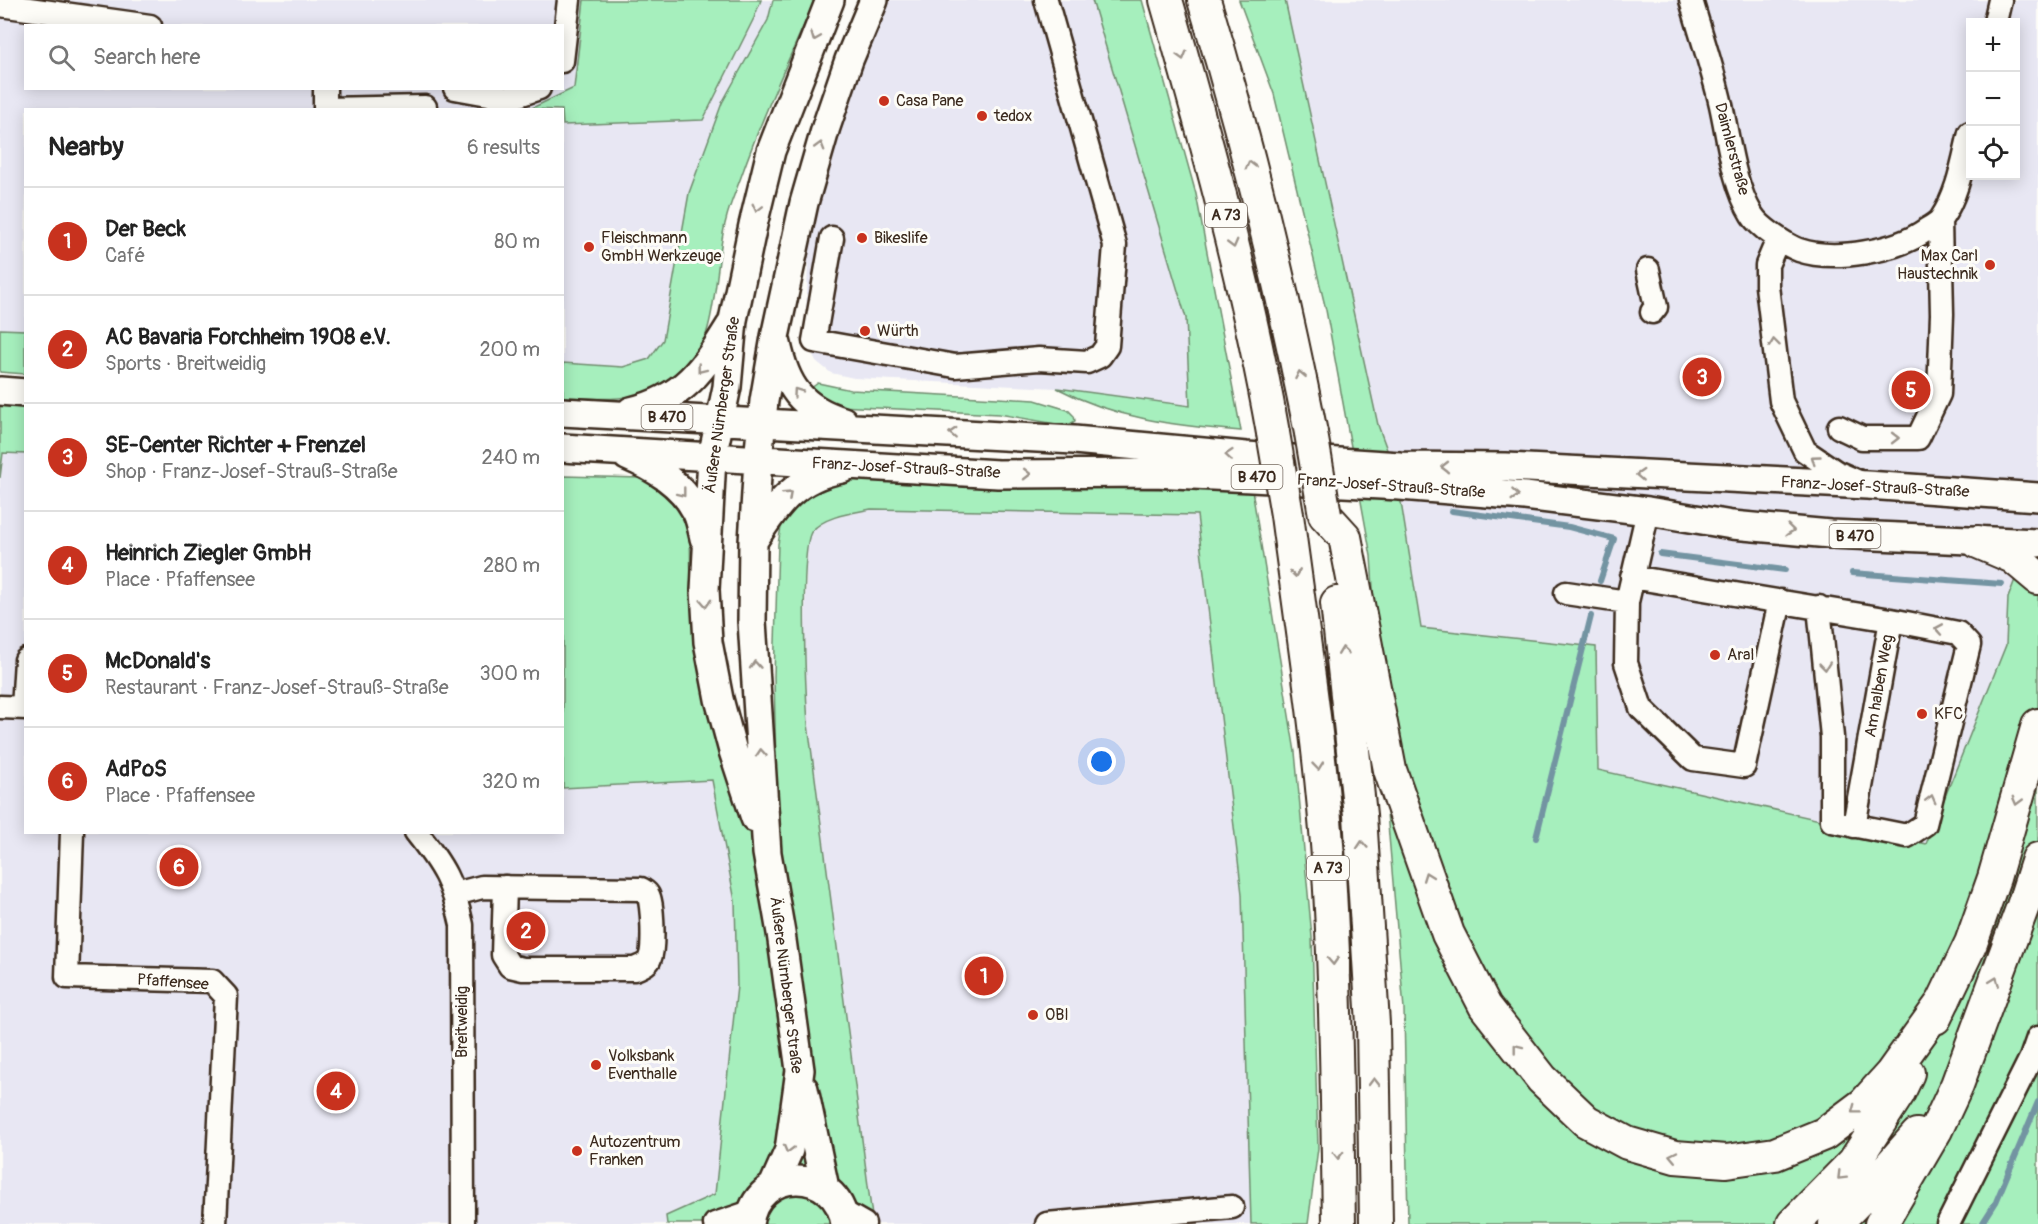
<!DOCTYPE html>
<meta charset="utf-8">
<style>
body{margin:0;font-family:Pangolin,sans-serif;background:#f2f2f2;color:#222}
.controls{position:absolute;right:18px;top:18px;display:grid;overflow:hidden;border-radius:0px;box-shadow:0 3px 15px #0003}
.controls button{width:54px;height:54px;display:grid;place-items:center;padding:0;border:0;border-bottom:2px solid #e0e0e0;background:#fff;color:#222;font:30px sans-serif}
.you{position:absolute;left:1102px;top:762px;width:21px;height:21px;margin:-15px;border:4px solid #fff;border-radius:50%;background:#1a73e8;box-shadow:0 0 0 9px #1a73e833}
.badge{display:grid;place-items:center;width:39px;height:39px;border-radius:50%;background:#c8321e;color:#fff;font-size:20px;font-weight:700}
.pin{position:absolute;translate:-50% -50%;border:3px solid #fff;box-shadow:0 2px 6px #0006}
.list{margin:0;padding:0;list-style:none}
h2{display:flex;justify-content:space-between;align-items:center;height:78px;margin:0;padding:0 24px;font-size:26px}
h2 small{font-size:20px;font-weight:400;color:#767676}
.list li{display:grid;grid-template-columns:39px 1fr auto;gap:18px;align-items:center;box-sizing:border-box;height:108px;padding:0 24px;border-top:2px solid #e0e0e0}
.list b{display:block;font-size:22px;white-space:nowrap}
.list p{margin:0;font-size:20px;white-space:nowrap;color:#767676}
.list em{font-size:20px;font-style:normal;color:#767676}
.icon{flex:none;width:33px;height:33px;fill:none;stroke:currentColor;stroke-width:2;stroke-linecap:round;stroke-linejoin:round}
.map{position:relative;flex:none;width:2038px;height:1224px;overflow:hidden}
.search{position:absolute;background:#fff;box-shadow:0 3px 15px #0003;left:24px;top:24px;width:540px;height:66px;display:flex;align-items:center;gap:15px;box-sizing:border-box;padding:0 21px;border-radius:0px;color:#767676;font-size:22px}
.panel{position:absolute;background:#fff;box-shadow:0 3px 15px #0003;left:24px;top:108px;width:540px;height:726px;border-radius:0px}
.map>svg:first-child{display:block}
.built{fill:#e8e7f3;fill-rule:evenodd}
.green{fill:#a6efbd;stroke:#708c6e;stroke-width:1.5}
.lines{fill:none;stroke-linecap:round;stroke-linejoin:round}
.stream{stroke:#7394a2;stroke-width:6}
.minor-casing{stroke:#3b2a1e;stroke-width:27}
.major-casing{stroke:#3b2a1e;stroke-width:32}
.highway-casing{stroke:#3b2a1e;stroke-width:36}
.minor{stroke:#fdfcf7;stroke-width:22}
.major{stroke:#fdfcf7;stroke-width:27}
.highway{stroke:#fdfcf7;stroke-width:32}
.highway-bridge-casing{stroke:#3b2a1e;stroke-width:36;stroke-linecap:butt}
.highway-bridge{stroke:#fdfcf7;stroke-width:32}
.oneway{stroke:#9c938a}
.poi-dot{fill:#c8321e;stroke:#fdfcf7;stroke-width:2}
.labels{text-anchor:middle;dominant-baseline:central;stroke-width:6;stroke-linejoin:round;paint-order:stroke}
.shield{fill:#fdfcf7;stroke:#75695f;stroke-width:1.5}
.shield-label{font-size:15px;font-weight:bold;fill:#3b2a1e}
.poi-label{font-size:16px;fill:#3b2a1e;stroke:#fdfcf7;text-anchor:start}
.street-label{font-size:16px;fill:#3b2a1e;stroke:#fdfcf7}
</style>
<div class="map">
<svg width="2038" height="1224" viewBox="0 0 2038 1224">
<rect width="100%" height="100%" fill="#fdfcf7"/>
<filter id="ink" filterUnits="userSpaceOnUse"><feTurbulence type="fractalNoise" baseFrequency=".0167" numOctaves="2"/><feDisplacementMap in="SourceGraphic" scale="12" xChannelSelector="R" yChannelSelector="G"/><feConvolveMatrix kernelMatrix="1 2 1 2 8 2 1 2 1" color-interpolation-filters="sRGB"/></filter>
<g filter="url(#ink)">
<path class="built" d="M0 0H773L768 20 722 103 689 193 663 340 649 359 622 367 563 363 562 110H26L25 330 0 329ZM26 26H562V88H26Z
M889 0H1092L1186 318 1190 406 1057 388 854 378 831 373 816 361 808 345 806 320 808 262 817 199 854 83Z
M1285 0H2038V521L2008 598 2006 645 1926 844 1597 770 1596 647 1421 628 1397 477 1378 425ZM1970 22H2016V176H1970Z
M3 453 25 454 26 832H562L563 788 713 780 735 901 737 986 715 1194 666 1216 667 1224H0V478Z
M871 509 1197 515 1242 894 1251 1224H873L808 724 805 654 806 551 809 534 817 526 830 519Z"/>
<path class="green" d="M584 0H761L754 18 703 120 563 125 562 110 530 109 574 88Z
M773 0H815C789 59 762 117 741 177 736 191 729 206 726 220 714 263 719 342 684 372 645 404 609 399 563 397V363L623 367 649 359 663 340 689 193 722 103 768 20Z
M1092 0H1142L1196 194 1241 431C1176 426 1116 419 1057 388L1190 406 1186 318Z
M1239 0H1285L1378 425 1397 477 1421 628 1596 647 1598 770 1926 844 2006 645 2008 598 2016 577 2038 584V1224H1408L1404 1009 1387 813 1371 556 1326 310 1274 94Z
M0 329 25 330V374L0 372Z
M818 383 851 390 1035 400 1068 410 1074 416 1075 421 1067 426 999 414 838 406 807 391Z
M0 406 25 408 26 454 3 453 0 478Z
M563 476 641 478 658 485 675 501 688 521 690 529 691 594 701 661 731 777 776 770 774 677 778 544 781 527 790 508 806 492 848 478 1090 488 1252 490 1295 752 1312 937 1318 1148 1308 1224H1251L1242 894 1197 515 871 509C852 513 825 516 812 531 799 546 806 696 808 724L873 1224H667L666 1216 715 1194 737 986 735 901 712 780 563 788Z"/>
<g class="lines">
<path class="stream" d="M1452 511 1569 527 1614 539 1600 581
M1660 554 1785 570
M1852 573 2002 584
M1536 838 1591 616
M1982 1224 1996 1202 2038 1102"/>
<defs>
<path id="minor" d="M1691 0C1701 35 1713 70 1721 105 1729 141 1733 184 1752 215 1759 227 1786 245 1799 250 1834 262 1897 251 1926 230 1931 227 1938 223 1941 219 1958 194 1963 162 1970 133
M0 5 150 26
M1995 22 2000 0
M562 61 569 0
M455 88 510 98 498 110
M510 98 539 88
M325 109 425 107
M325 110V88
M832 238 814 341 955 366 1039 359 1087 362 1100 356 1107 346 1115 245 1046 0
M1778 239 1767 265V286L1781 401 1805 451 1836 472 1859 482
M1648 270 1656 307 1652 312
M1839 427 1862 438H1918L1939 394 1942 314 1940 220
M1648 511 1627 602 1626 663 1641 708 1693 759 1744 766 1780 601
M1632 577 1891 620 1854 826
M1566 593 1627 602
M1819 607 1832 737V821L1907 836 1925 824 1969 645 1958 633 1891 620
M0 707 26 708
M23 708 26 660
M72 832 67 977 212 981 226 996 215 1224
M416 832C443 866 453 883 462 925L463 1224
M455 894 482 887 641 889C644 891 647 892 648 895 653 903 654 949 650 958 648 964 641 966 635 969H523L510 966 503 955 505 887
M843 1212 864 1224
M715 1224 751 1212
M1047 1224 1232 1207
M1948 1224 2031 1058 2038 1038"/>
<path id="major" d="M777 344C786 386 801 408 843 421
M0 391 26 393
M631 411C684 399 704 368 730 326
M562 412 1074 440 1246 456 1400 466 1506 467 1867 485 2038 497
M562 448 998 474 1155 473 1400 486 1525 496 1648 511 1732 525 1830 534 2038 543
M627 456C655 468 681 483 696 511 700 519 702 529 704 538
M754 540C777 504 796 477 842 469
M755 818 733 751 719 699 708 642 705 590 712 457 727 387 733 320 753 225 771 151 830 0
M804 1089 825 1188
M773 1186 789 1150 800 1070 781 933 767 853 752 621 753 542 758 460 764 401 775 337 804 203 826 127 849 60 874 0
M749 1224C756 1166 837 1165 845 1224"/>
<path id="highway" d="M1166 0C1207 143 1247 286 1273 433
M1204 0C1247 142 1282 287 1311 433
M1287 515C1302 628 1320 743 1328 857 1336 979 1337 1101 1339 1224
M1325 515 1345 537 1390 770 1448 934 1485 1006 1542 1079 1586 1121 1627 1143 1675 1157 1726 1161 1775 1154 1824 1134 1864 1104 1891 1074 1944 1000
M1978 542 2013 557 2038 578
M1337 603 1360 815 1373 1024 1376 1224
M1935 1018 1971 943 1994 878 2038 725
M1793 1224 1854 1162 1898 1094 1908 1073
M1835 1224 1874 1184 1917 1135
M1881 1224 1936 1130 1957 1085 2023 906 2038 859"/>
</defs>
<use href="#minor" class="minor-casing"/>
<use href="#major" class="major-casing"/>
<use href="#highway" class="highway-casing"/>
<use href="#minor" class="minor"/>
<use href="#major" class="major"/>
<use href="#highway" class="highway"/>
<defs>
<path id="highway-bridge" d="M1273 433 1287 515
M1311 433 1325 515"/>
</defs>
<use href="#highway-bridge" class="highway-bridge-casing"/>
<use href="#highway-bridge" class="highway-bridge"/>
</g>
<defs><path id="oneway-chevron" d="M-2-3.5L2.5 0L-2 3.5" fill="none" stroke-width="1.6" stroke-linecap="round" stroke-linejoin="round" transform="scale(1.5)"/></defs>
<g class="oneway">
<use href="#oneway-chevron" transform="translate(815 37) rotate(112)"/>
<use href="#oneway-chevron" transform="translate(1182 56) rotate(74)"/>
<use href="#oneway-chevron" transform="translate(820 146) rotate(-74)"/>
<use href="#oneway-chevron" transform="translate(1250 165) rotate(-105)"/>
<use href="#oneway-chevron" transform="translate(757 208) rotate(104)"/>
<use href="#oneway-chevron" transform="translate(1233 244) rotate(75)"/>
<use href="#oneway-chevron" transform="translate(1774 343) rotate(-97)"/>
<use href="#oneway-chevron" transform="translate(701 369) rotate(128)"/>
<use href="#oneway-chevron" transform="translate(1300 375) rotate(-101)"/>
<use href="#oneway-chevron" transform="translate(797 392) rotate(-125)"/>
<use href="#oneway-chevron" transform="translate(953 433) rotate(-177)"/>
<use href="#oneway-chevron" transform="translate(1895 438)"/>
<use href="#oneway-chevron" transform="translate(1229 455) rotate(-175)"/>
<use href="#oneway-chevron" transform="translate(1815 459) rotate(-144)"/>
<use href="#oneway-chevron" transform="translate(1445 467) rotate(180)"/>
<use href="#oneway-chevron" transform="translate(1027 474) rotate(1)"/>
<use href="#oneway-chevron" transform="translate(1640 475) rotate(-177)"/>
<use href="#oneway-chevron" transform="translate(682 493) rotate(52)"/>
<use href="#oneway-chevron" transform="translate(788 495) rotate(-43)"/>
<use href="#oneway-chevron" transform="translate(1515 495) rotate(4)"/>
<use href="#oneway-chevron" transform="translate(1790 530) rotate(6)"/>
<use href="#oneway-chevron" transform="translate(1295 573) rotate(82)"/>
<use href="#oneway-chevron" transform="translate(706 603) rotate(87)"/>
<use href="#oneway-chevron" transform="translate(1939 629) rotate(-170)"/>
<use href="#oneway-chevron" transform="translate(1343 651) rotate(-97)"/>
<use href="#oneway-chevron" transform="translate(755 665) rotate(-94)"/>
<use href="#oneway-chevron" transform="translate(1825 666) rotate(84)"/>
<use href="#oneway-chevron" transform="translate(761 753) rotate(-94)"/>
<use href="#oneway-chevron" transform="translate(1318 766) rotate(84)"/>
<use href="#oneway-chevron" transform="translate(1931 799) rotate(-76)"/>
<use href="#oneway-chevron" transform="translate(2017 801) rotate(105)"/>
<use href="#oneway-chevron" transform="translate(1362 845) rotate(-94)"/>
<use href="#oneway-chevron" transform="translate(1427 876) rotate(-110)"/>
<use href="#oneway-chevron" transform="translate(1333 961) rotate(87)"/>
<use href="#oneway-chevron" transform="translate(1995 981) rotate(-69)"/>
<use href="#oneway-chevron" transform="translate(1517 1048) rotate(-128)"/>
<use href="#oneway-chevron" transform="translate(1374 1082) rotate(-91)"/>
<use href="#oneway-chevron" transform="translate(1855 1110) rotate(143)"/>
<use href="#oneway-chevron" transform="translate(788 1149) rotate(105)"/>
<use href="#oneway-chevron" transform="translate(1338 1155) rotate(89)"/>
<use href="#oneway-chevron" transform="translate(1673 1156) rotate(-168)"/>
<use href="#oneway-chevron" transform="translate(1841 1176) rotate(135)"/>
</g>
</g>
<g class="poi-dot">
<circle cx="884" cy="101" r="6"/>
<circle cx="982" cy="116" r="6"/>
<circle cx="862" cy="238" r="6"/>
<circle cx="589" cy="247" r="6"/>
<circle cx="1990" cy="265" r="6"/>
<circle cx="865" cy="331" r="6"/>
<circle cx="1715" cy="655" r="6"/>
<circle cx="1922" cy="714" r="6"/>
<circle cx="1033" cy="1015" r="6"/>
<circle cx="596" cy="1065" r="6"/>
<circle cx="577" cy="1151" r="6"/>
</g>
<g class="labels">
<g class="shield">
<rect x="1205" y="203" width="42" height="24" rx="4.5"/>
<rect x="641.5" y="405" width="51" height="24" rx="4.5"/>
<rect x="1231.5" y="465" width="51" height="24" rx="4.5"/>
<rect x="1829.5" y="524" width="51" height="24" rx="4.5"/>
<rect x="1307" y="856" width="42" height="24" rx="4.5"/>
</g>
<g class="shield-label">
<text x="1226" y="215">A 73</text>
<text x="667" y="417">B 470</text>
<text x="1257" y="477">B 470</text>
<text x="1855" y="536">B 470</text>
<text x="1328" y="868">A 73</text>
</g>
<g class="poi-label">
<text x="896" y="101">Casa Pane</text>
<text x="994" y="116">tedox</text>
<text x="601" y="238">Fleischmann<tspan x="601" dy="18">GmbH Werkzeuge</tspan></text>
<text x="874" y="238">Bikeslife</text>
<text x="1978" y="256" text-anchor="end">Max Carl<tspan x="1978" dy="18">Haustechnik</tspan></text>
<text x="877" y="331">Würth</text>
<text x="1727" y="655">Aral</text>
<text x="1934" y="714">KFC</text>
<text x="1045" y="1015">OBI</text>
<text x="608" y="1056">Volksbank<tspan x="608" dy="18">Eventhalle</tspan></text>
<text x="589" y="1142">Autozentrum<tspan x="589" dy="18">Franken</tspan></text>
</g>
<g class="street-label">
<text transform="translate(1732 149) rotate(75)">Daimlerstraße</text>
<text transform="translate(722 405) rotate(-82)">Äußere Nürnberger Straße</text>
<text transform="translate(906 468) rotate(3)">Franz-Josef-Strauß-Straße</text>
<text transform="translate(1391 486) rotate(4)">Franz-Josef-Strauß-Straße</text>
<text transform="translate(1875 487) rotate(3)">Franz-Josef-Strauß-Straße</text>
<text transform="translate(1879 686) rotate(-80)">Am halben Weg</text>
<text transform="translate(173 982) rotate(4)">Pfaffensee</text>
<text transform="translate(786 985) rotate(83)">Äußere Nürnberger Straße</text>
<text transform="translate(462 1022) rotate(-90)">Breitweidig</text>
</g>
</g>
</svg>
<div class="controls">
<button>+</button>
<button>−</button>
<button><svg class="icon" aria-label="locate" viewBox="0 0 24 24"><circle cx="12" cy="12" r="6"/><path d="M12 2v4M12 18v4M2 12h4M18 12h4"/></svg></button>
</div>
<div class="you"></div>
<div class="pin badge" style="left:984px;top:976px">1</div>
<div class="pin badge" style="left:526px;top:931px">2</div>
<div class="pin badge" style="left:1702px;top:377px">3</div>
<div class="pin badge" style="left:336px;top:1091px">4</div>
<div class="pin badge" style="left:1911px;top:390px">5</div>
<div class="pin badge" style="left:179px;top:867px">6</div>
<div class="search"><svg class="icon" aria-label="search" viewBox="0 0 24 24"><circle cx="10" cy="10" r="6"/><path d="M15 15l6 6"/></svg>Search here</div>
<section class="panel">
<h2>Nearby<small>6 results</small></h2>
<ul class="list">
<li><span class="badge">1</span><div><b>Der Beck</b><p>Café</p></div><em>80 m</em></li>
<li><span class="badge">2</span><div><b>AC Bavaria Forchheim 1908 e.V.</b><p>Sports · Breitweidig</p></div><em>200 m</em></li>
<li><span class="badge">3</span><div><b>SE-Center Richter + Frenzel</b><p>Shop · Franz-Josef-Strauß-Straße</p></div><em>240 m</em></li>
<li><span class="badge">4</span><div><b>Heinrich Ziegler GmbH</b><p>Place · Pfaffensee</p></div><em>280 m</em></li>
<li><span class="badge">5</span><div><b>McDonald's</b><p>Restaurant · Franz-Josef-Strauß-Straße</p></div><em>300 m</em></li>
<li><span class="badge">6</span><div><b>AdPoS</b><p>Place · Pfaffensee</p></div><em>320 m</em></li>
</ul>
</section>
</div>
